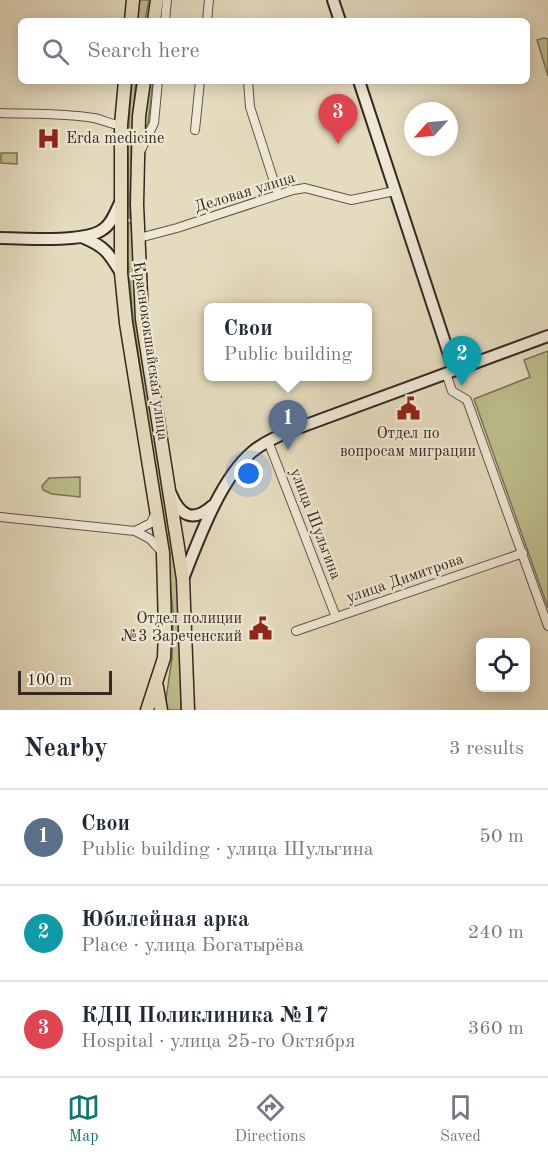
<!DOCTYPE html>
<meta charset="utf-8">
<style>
body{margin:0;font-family:"Old Standard TT",serif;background:#f6f6f7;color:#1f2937}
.controls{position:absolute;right:18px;bottom:18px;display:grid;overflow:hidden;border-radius:9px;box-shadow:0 3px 15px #0003}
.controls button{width:54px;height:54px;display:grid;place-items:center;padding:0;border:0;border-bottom:2px solid #e0e1e3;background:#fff;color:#1f2937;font:30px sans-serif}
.compass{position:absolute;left:404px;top:102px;width:54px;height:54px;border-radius:50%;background:#fff;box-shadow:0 3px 15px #0003;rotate:243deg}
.scale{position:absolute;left:18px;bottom:15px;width:94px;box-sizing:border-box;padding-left:6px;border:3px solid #362820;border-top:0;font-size:16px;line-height:21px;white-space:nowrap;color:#362820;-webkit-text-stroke:4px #eee8d5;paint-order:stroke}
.you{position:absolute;left:249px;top:474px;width:21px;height:21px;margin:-15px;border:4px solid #fff;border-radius:50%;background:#1a73e8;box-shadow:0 0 0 9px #1a73e833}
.badge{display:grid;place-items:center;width:39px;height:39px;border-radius:50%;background:#0f766e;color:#fff;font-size:20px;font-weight:700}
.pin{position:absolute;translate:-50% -50px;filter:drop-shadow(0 2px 3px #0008)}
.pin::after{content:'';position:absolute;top:32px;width:21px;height:18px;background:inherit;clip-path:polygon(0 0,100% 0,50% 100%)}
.popup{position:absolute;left:204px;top:303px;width:168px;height:78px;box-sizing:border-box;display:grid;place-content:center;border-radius:9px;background:#fff;filter:drop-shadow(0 2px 4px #0005);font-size:20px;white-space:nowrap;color:#747a83}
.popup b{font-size:22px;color:#1f2937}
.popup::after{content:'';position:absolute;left:50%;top:100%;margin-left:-12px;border:12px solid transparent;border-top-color:#fff}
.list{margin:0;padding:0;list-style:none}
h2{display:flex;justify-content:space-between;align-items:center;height:78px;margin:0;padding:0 24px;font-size:26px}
h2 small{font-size:20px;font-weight:400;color:#747a83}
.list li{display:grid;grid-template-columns:39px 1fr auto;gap:18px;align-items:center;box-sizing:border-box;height:96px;padding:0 24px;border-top:2px solid #e0e1e3}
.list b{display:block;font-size:22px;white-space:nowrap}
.list p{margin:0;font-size:20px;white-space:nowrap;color:#747a83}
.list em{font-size:20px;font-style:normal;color:#747a83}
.icon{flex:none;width:33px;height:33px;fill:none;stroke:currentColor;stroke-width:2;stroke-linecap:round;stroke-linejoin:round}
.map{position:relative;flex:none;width:548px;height:710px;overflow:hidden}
.search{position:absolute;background:#fff;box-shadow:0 3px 15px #0003;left:18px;right:18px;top:18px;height:66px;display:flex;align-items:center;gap:15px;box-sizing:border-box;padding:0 21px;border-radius:9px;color:#747a83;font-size:22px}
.sheet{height:366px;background:#fff}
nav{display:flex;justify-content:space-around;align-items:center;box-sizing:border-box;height:84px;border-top:2px solid #e0e1e3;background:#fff;font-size:16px;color:#747a83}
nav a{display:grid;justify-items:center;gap:3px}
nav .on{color:#0f766e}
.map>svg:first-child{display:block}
.green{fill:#bdbd8c;stroke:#7a7256;stroke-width:1.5}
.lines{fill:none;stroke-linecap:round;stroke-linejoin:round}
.street-casing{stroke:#625548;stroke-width:10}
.secondary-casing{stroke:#362820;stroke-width:14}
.primary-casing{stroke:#362820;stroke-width:15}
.street{stroke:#eee8d5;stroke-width:8}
.secondary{stroke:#eee8d5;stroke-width:10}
.primary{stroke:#e5dbbe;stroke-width:12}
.labels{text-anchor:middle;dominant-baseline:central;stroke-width:4.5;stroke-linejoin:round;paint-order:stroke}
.poi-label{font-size:16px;fill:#362820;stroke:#eee8d5;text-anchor:start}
.street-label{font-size:16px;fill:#362820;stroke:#eee8d5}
</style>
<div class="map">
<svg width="548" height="710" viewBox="0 0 548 710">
<rect width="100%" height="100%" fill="#e5dbbe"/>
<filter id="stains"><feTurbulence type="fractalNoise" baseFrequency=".00333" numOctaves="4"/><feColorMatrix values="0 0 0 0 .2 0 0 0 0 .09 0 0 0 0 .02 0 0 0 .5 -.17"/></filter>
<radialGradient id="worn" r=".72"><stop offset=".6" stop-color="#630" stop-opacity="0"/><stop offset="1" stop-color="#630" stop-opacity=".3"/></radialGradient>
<path class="green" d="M137 0H149L145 21H136Z
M544 38 548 39V76L537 40Z
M132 81H136L131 137 132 218H129V215L128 137Z
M151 81H153L148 125 144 127Z
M1 153H17V164L1 163Z
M128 223H131L137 318 181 608V710H167L165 706 172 658 173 611 164 526 133 319 128 260Z
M548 351V608L474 399 530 377 524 360Z
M80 477V497L52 494 43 490 42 486 49 478Z"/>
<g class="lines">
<defs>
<path id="street" d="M165 21 167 0
M207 21 209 0
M248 81 250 107 278 194
M0 113C31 114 63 113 94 118 104 120 111 125 121 125
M195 130 200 81
M140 152 154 123 158 81
M139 238 177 228 293 190 305 188 351 200 395 191
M446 373 452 391 467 400 548 626
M268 441 336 617
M0 517 135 531 150 539 162 552
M135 531 151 523 156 512
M296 631 523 553"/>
<path id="secondary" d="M333 0 340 21
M359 81 454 370
M0 238C25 238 83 243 102 230 112 224 115 212 120 203
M84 238C106 247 109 254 121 273
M171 494C180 516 193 523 212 506
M183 579C198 541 220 479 252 452 265 441 282 434 298 428L548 336"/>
<path id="primary" d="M131 21 133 0
M154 21 157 0
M125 81 121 125V273L126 323 163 553 165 628 164 658 147 710
M144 81 139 116 137 204 142 319 183 579 188 710
M157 687 161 710"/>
</defs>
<use href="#street" class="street-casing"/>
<use href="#secondary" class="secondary-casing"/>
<use href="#primary" class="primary-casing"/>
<use href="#street" class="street"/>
<use href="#secondary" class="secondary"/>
<use href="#primary" class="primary"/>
</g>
<defs>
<symbol id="hospital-bare" viewBox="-9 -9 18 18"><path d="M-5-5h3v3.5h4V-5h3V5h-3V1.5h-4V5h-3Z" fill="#8f2418" stroke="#eee8d5" stroke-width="2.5" paint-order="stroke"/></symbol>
<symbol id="civic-bare" viewBox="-9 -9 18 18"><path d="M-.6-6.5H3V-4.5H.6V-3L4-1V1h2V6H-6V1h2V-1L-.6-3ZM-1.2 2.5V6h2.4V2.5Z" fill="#8f2418" stroke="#eee8d5" stroke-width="2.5" paint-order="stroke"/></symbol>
</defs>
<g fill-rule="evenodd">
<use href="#hospital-bare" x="32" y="122" width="33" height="33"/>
<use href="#civic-bare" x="392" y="392" width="33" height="33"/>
<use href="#civic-bare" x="244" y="612" width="33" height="33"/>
</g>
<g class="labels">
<g class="poi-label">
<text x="66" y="139">Erda medicine</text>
<text x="408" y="434" text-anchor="middle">Отдел по<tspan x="408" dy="18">вопросам миграции</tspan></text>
<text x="242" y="619" text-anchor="end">Отдел полиции<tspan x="242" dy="18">№3 Зареченский</tspan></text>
</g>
<g class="street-label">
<text transform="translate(245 193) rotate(-17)">Деловая улица</text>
<text transform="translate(150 351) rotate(82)">Краснококшайская улица</text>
<text transform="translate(315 524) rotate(69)">улица Шульгина</text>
<text transform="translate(405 579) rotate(-19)">улица Димитрова</text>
</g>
</g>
<rect width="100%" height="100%" filter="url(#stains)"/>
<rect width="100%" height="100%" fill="url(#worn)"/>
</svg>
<div class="controls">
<button><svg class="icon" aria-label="locate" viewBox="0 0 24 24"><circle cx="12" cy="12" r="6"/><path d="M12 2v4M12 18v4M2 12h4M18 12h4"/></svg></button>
</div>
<svg class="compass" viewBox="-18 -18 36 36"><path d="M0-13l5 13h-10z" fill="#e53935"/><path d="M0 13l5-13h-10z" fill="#747a83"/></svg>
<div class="scale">100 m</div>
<div class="you"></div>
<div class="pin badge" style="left:288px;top:450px;background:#5c6f8a">1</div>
<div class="popup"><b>Свои</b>Public building</div>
<div class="pin badge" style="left:462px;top:386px;background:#0f9aa8">2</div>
<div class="pin badge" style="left:338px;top:144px;background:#e0444e">3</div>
<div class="search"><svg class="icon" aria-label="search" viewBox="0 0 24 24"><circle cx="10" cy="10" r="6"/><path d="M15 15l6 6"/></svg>Search here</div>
</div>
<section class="sheet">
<h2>Nearby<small>3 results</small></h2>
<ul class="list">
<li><span class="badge" style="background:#5c6f8a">1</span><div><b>Свои</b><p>Public building · улица Шульгина</p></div><em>50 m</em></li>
<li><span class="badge" style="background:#0f9aa8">2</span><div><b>Юбилейная арка</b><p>Place · улица Богатырёва</p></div><em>240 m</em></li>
<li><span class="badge" style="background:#e0444e">3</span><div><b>КДЦ Поликлиника №17</b><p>Hospital · улица 25-го Октября</p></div><em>360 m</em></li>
</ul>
</section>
<nav>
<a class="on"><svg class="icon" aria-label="map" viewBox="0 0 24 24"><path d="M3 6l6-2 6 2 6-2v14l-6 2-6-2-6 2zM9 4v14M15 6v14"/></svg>Map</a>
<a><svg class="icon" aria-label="directions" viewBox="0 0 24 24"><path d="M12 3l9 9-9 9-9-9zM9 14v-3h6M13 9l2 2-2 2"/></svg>Directions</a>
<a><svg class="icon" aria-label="saved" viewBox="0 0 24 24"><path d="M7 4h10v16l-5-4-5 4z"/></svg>Saved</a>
</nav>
